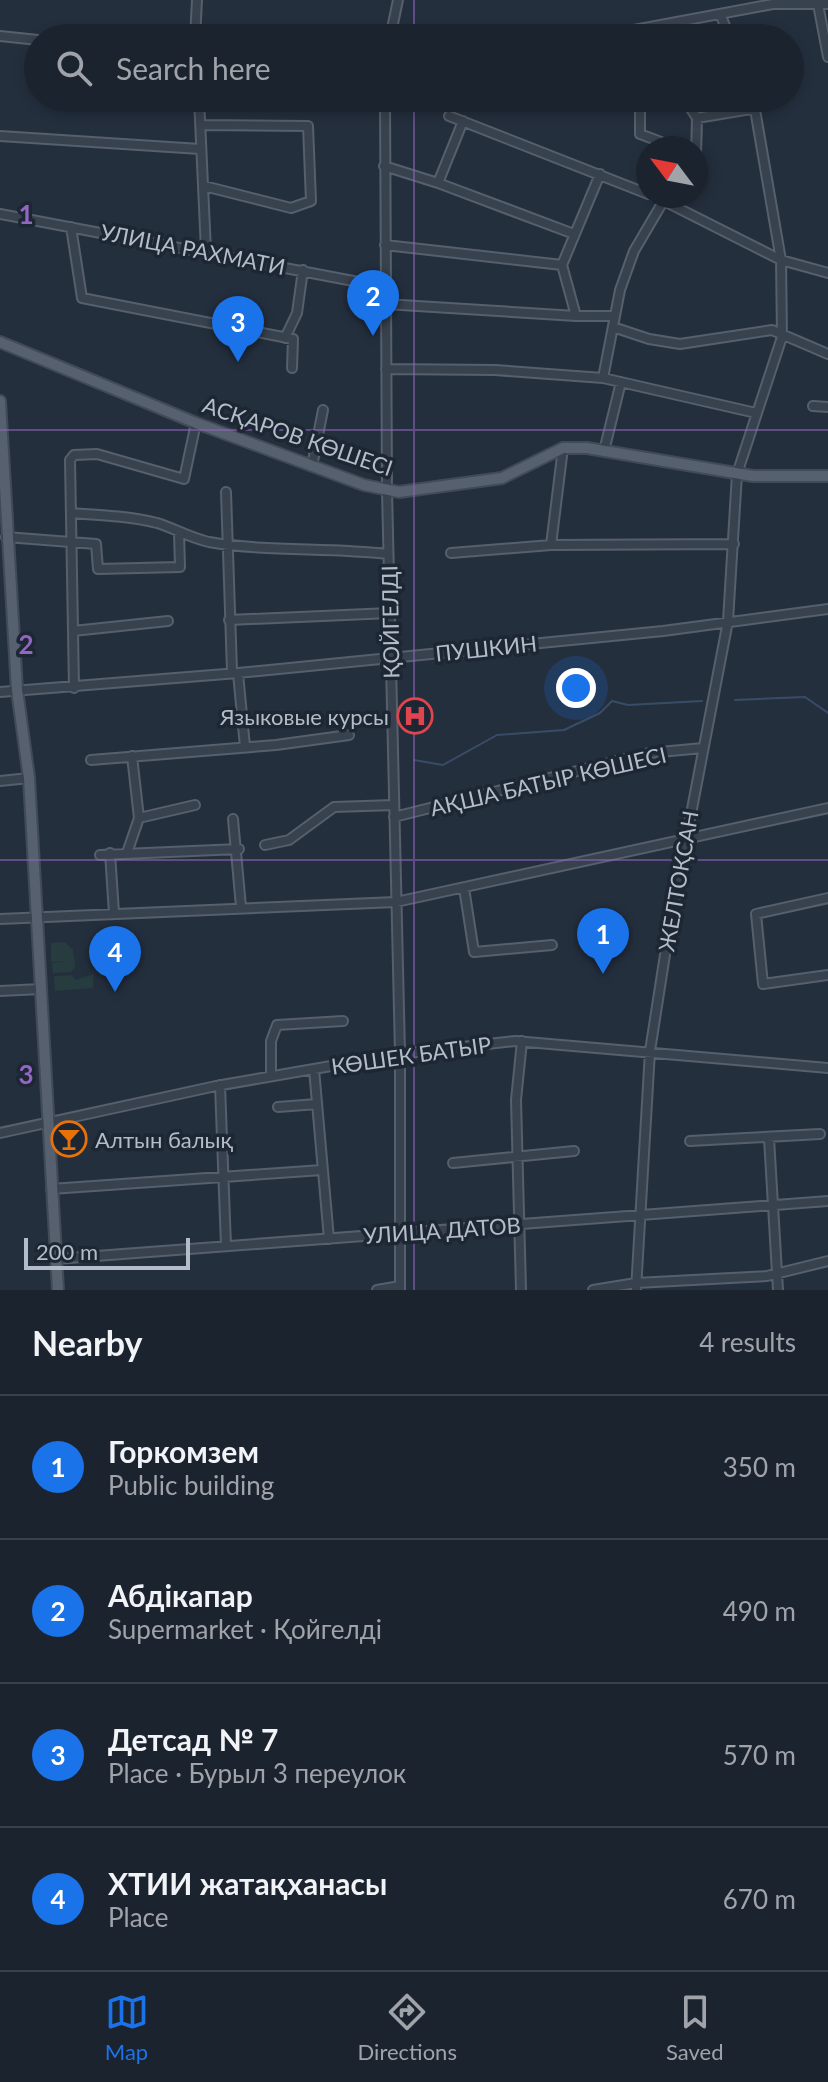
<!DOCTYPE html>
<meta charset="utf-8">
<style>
body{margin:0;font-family:Lato,sans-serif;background:#282f3a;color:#f1f3f6}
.compass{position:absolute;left:636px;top:136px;width:72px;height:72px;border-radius:50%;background:#1b232e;box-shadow:0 4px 12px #0003;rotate:302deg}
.scale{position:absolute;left:24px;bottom:20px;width:166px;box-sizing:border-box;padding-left:8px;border:4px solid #b4bcc9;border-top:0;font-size:22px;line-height:28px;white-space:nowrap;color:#b4bcc9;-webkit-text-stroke:6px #1d2633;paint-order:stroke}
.you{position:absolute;left:576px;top:688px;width:28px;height:28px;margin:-20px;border:6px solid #fff;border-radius:50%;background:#1a73e8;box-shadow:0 0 0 12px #1a73e833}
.badge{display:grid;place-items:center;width:52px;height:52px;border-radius:50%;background:#1a73e8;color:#fff;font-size:26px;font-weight:700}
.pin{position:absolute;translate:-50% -66px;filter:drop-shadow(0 2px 4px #0008)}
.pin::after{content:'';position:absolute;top:42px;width:28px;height:24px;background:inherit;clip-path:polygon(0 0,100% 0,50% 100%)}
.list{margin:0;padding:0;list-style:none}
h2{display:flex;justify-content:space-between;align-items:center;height:104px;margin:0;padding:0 32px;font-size:34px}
h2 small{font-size:26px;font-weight:400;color:#a0a4aa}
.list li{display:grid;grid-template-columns:52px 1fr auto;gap:24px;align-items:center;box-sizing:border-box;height:144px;padding:0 32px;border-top:2px solid #39404a}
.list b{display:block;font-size:30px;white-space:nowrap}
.list p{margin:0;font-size:26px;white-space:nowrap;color:#a0a4aa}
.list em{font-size:26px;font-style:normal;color:#a0a4aa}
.icon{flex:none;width:44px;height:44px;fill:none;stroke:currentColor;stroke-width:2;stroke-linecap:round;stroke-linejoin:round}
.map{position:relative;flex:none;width:828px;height:1290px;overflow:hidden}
.search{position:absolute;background:#1b232e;box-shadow:0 4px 12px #0003;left:24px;right:24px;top:24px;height:88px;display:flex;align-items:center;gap:20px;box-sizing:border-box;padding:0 28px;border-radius:44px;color:#a0a4aa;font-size:30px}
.sheet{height:680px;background:#1b232e}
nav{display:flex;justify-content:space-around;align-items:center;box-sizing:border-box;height:112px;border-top:2px solid #39404a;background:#1b232e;font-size:22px;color:#a0a4aa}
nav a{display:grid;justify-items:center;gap:4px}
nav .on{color:#1a73e8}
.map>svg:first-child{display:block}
.grass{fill:#263c3f}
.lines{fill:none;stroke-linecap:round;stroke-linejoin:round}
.stream{stroke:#394c67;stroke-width:2}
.minor-casing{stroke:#565f6c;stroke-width:12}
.major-casing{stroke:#414a57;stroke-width:14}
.minor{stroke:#38414e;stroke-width:8}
.major{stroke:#56606e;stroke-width:10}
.grid{fill:none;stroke:#9266c3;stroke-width:2;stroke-opacity:0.55}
.labels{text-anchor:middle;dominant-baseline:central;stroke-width:7;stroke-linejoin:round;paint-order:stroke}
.street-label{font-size:22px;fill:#b4bcc9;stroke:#1d2633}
.poi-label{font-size:22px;fill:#b4bcc9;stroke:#1d2633;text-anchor:end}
.grid-label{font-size:26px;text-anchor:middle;font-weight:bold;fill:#9266c3;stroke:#1d2633;stroke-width:7;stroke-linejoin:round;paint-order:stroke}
</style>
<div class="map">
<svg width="828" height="1290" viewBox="0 0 828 1290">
<rect width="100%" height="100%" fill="#242f3e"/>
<path class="grass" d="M65 942 73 950 75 967 71 972 53 973 52 963 66 961 51 962V943Z
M94 974 93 988 55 991 54 976 71 975 76 980Z"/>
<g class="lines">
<path class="stream" d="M735 700 805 697 828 713
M414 760 443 765 497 735 564 730 600 713 612 701 628 705 702 701"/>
<defs>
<path id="minor" d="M818 4 828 57
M721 16 730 38
M0 36 38 40
M195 38 197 0
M390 38 398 0
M591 38 773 4H828
M199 98 206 251
M385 98 387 490 400 1054V1290
M640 98V134L677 148
M684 98 697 118 757 108
M552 102 628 98
M449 116 648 194
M201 125 308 126 311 201 291 208 204 186
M0 136 200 149
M696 155 697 118
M384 166 438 183 463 121
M600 174 562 265 576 316H614
M438 183 574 234
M654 196 781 260 828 273
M0 214 385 287
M71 227 82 298 293 339 292 368
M385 245 562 265
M385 304 576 316
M613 327 649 339 680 344 772 330 828 354
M285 338 297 313 303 270
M386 369 495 370 603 378 756 413
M603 378 620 290 634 251 664 200
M813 406 828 407
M604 451 621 382
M312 466 323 410
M226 492 232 671
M71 513C99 515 129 516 157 523 174 528 190 538 209 542 267 552 329 547 388 554
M6 537 96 544 98 569 180 567 179 533
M551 545 563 448
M451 553 551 545 734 544
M229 620 390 613
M73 631 168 621
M238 673 245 747
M74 688 70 460 74 455 97 454 184 479 196 423
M0 692 238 673 663 631 828 609
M91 760 276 745 349 735
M0 781 29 778
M394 817 649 753 703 748
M139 818 195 805
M233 819 241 907
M265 845 289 840 334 807 394 805
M110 853 114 913
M127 853 139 818 132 756
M100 855 239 849
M464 888 474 952 552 945
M828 898 756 914 763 984 828 975
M0 919 396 902 828 808
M0 991 41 989
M314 1069 329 1239
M271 1076V1041L277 1025 343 1021
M220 1085 226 1246
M278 1107 317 1104
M0 1133 216 1086 400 1054 515 1041 828 1068
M769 1138 778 1290
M690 1141 820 1134
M453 1163 574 1151
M51 1189 322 1170
M56 1259 828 1201
M377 1290 400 1286
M521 1290 516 1100 522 1041
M593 1290 636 1283 767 1276 828 1261
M636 1290 650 1051 669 929 728 621 737 474 782 337 781 260 753 98"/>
<path id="major" d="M0 342 196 423 364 485 399 492 502 478 563 448H587L753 476H828
M0 401 17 690 29 778 58 1290"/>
</defs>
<use href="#minor" class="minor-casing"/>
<use href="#major" class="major-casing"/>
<use href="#minor" class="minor"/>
<use href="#major" class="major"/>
</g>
<path class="grid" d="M414 0V38M414 98V1290M0 430H828M0 860H828"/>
<defs>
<symbol id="hospital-ring" viewBox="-11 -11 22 22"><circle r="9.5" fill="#1d2633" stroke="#e0444e" stroke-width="1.5"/><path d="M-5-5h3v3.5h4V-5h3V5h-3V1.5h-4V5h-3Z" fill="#e0444e"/></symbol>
<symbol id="bar-ring" viewBox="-11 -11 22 22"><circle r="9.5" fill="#1d2633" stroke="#e8710a" stroke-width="1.5"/><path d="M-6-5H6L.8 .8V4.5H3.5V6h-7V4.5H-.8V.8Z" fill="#e8710a"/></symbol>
</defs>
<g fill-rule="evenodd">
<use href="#hospital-ring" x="395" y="696" width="40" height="40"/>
<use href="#bar-ring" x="49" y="1119" width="40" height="40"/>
</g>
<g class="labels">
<g class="street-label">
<text transform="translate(193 249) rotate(11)">УЛИЦА РАХМАТИ</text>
<text transform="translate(298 436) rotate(19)">АСҚАРОВ КӨШЕСІ</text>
<text transform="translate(390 622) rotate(-91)">ҚОЙГЕЛДІ</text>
<text transform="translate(486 648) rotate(-6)">ПУШКИН</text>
<text transform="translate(548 781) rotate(-13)">АҚША БАТЫР КӨШЕСІ</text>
<text transform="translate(678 881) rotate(-80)">ЖЕЛТОҚСАН</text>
<text transform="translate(411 1055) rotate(-8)">КӨШЕК БАТЫР</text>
<text transform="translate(442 1230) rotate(-4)">УЛИЦА ДАТОВ</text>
</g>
<g class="poi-label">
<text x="389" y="716">Языковые курсы</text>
<text x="95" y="1139" text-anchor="start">Алтын балық</text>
</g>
</g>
<g class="grid-label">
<text x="26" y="224">1</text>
<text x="26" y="654">2</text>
<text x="26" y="1084">3</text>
</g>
</svg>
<svg class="compass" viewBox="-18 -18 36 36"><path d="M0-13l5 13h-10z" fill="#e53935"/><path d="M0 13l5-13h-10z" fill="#a0a4aa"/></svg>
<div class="scale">200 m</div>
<div class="you"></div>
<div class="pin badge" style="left:603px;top:974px">1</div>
<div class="pin badge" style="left:373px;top:336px">2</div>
<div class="pin badge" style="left:238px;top:362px">3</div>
<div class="pin badge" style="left:115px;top:992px">4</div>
<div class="search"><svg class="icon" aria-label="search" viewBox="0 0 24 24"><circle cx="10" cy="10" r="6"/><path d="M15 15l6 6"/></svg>Search here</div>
</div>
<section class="sheet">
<h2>Nearby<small>4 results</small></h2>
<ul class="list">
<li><span class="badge">1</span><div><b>Горкомзем</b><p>Public building</p></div><em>350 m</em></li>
<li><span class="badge">2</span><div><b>Абдiкапар</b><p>Supermarket · Қойгелді</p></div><em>490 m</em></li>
<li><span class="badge">3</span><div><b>Детсад № 7</b><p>Place · Бурыл 3 переулок</p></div><em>570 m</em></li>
<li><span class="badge">4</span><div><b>ХТИИ жатақханасы</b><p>Place</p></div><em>670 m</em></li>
</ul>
</section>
<nav>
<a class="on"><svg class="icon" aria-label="map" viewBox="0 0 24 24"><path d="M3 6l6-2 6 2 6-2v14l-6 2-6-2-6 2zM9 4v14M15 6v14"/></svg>Map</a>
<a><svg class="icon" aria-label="directions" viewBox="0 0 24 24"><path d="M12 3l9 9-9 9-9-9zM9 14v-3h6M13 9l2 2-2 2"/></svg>Directions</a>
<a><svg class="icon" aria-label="saved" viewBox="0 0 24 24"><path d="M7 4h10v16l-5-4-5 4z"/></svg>Saved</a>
</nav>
